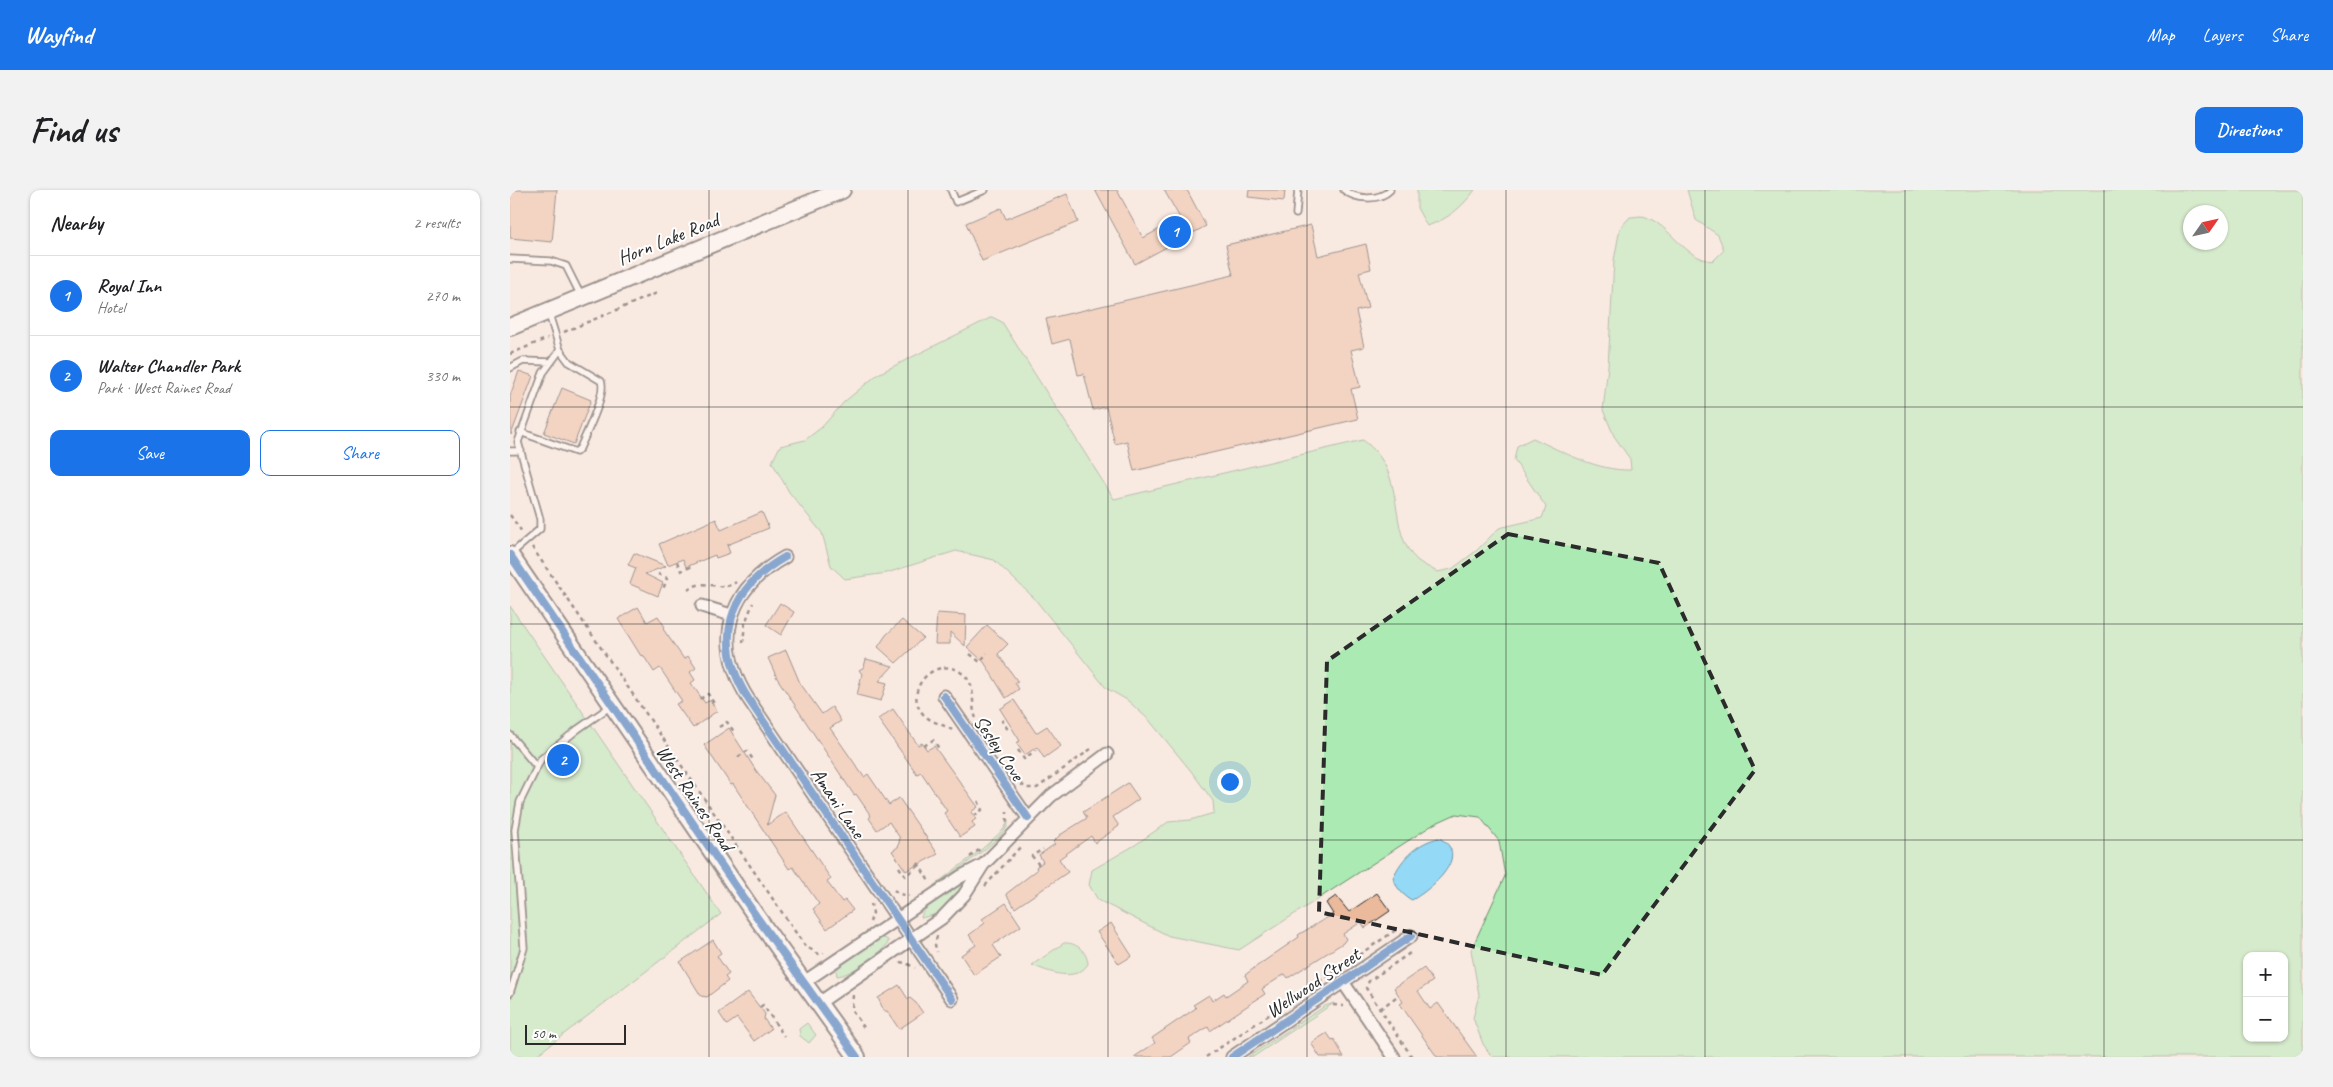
<!DOCTYPE html>
<meta charset="utf-8">
<style>
body{margin:0;font-family:Caveat,sans-serif;background:#f2f2f2;color:#202124}
.controls{position:absolute;right:15px;bottom:15px;display:grid;overflow:hidden;border-radius:10px;box-shadow:0 1px 4px #0004}
.controls button{width:45px;height:45px;display:grid;place-items:center;padding:0;border:0;border-bottom:1px solid #e0e0e0;background:#fff;color:#202124;font:25px sans-serif}
.compass{position:absolute;left:1673px;top:15px;width:45px;height:45px;border-radius:50%;background:#fff;box-shadow:0 1px 4px #0004;rotate:56deg}
.scale{position:absolute;left:15px;bottom:12px;width:101px;box-sizing:border-box;padding-left:5px;border:2px solid #2b2b2b;border-top:0;font-size:14px;line-height:18px;white-space:nowrap;color:#2b2b2b;-webkit-text-stroke:4px #fff;paint-order:stroke}
.you{position:absolute;left:719px;top:591px;width:18px;height:18px;margin:-12px;border:4px solid #fff;border-radius:50%;background:#1a73e8;box-shadow:0 0 0 8px #1a73e833}
.badge{display:grid;place-items:center;width:32px;height:32px;border-radius:50%;background:#1a73e8;color:#fff;font-size:16px;font-weight:700}
.pin{position:absolute;translate:-50% -50%;border:2px solid #fff;box-shadow:0 1px 5px #0006}
.list{margin:0;padding:0;list-style:none}
h2{display:flex;justify-content:space-between;align-items:center;height:65px;margin:0;padding:0 20px;font-size:21px}
h2 small{font-size:16px;font-weight:400;color:#757577}
.list li{display:grid;grid-template-columns:32px 1fr auto;gap:15px;align-items:center;box-sizing:border-box;height:80px;padding:0 20px;border-top:1px solid #e0e0e0}
.list b{display:block;font-size:19px;white-space:nowrap}
.list p{margin:0;font-size:16px;white-space:nowrap;color:#757577}
.list em{font-size:16px;font-style:normal;color:#757577}
.actions{display:flex;gap:10px;padding:15px 20px}
.actions a{flex:1;padding:11px 0;border:1px solid #1a73e8;border-radius:10px;text-align:center;font-size:18px;color:#1a73e8}
.actions .main{background:#1a73e8;color:#fff}
.map{position:relative;flex:none;width:1793px;height:867px;overflow:hidden;border-radius:10px}
header{display:flex;align-items:center;gap:30px;box-sizing:border-box;height:70px;padding:0 25px;background:#1a73e8;color:#fff}
header strong{font-size:24px}
nav{display:flex;gap:28px;margin-inline-start:auto;font-size:18px}
.intro{display:flex;align-items:center;justify-content:space-between;box-sizing:border-box;height:120px;padding:0 30px}
h1{margin:0;font-size:35px}
.button{padding:12px 22px;border-radius:10px;background:#1a73e8;color:#fff;font-size:18px;font-weight:700}
main{display:flex;gap:30px;padding:0 30px}
aside{flex:1;background:#fff;border-radius:10px;box-shadow:0 1px 4px #0004}
.map>svg:first-child{display:block}
.green{fill:#abeab2;stroke:#6b8a6e;fill-rule:evenodd}
.water{fill:#94d9f6;stroke:#6a93a5}
.building{fill:#ebba9c;stroke:#2b2b2b}
.lines{fill:none;stroke-linecap:round;stroke-linejoin:round}
.lane-casing{stroke:#2b2b2b;stroke-width:9}
.street-casing{stroke:#2b2b2b;stroke-width:15}
.secondary-casing{stroke:#2b2b2b;stroke-width:20}
.path{stroke:#2b2b2b;stroke-width:2.5;stroke-dasharray:4 4;stroke-linecap:butt}
.lane{stroke:#fff;stroke-width:5.5}
.street{stroke:#fff;stroke-width:11}
.secondary{stroke:#fff;stroke-width:16}
.cycleway-casing{stroke:#fff;stroke-width:11}
.cycleway{stroke:#0057b8;stroke-width:8}
.marked{fill:none;stroke:#2b2b2b;stroke-width:4;stroke-dasharray:10 6;stroke-linejoin:round}
.grid{fill:none;stroke:#2b2b2b;stroke-width:1;stroke-opacity:0.55}
.labels{text-anchor:middle;dominant-baseline:central;stroke-width:4;stroke-linejoin:round;paint-order:stroke}
.street-label{font-size:20px;fill:#2b2b2b;stroke:#fff}
</style>
<header>
<strong>Wayfind</strong>
<nav><a>Map</a><a>Layers</a><a>Share</a></nav>
</header>
<div class="intro"><h1>Find us</h1><a class="button">Directions</a></div>
<main>
<aside>
<h2>Nearby<small>2 results</small></h2>
<ul class="list">
<li><span class="badge">1</span><div><b>Royal Inn</b><p>Hotel</p></div><em>270 m</em></li>
<li><span class="badge">2</span><div><b>Walter Chandler Park</b><p>Park · West Raines Road</p></div><em>330 m</em></li>
</ul>
<div class="actions"><a class="main">Save</a><a>Share</a></div>
</aside>
<div class="map">
<svg width="1793" height="867" viewBox="0 0 1793 867">
<rect width="100%" height="100%" fill="#f9eae1"/>
<filter id="ink" filterUnits="userSpaceOnUse"><feTurbulence type="fractalNoise" baseFrequency=".02" numOctaves="2"/><feDisplacementMap in="SourceGraphic" scale="10" xChannelSelector="R" yChannelSelector="G"/><feConvolveMatrix kernelMatrix="1 2 1 2 8 2 1 2 1" color-interpolation-filters="sRGB"/></filter>
<g filter="url(#ink)">
<path class="green" d="M907 0H965C952 17 939 29 917 36L907 18Z
M1177 0H1793V867H982L973 854 963 828 969 805 961 760 995 686 989 651 970 627 946 624 924 634 729 760 659 746 588 710 579 695 582 680 625 655 658 632 680 630 704 623 703 611 681 581 639 530 617 510 596 498 524 408 484 370 446 361 377 383 335 389 321 376 312 343 279 302 262 272 270 256 295 250 312 237 334 212 368 184 482 127 492 132 604 309 853 250C900 284 875 341 907 370 913 375 921 378 927 382L942 379 966 361 989 338 1032 328 1036 317 1004 270 1007 256 1023 248C1053 262 1087 281 1121 280L1120 269 1104 246 1093 220 1098 176 1104 70 1110 38 1120 27C1125 27 1131 25 1136 27 1162 37 1173 68 1203 71L1214 60 1208 45 1186 30ZM1680 22H1710V52H1680ZM1737 766H1774V848H1737Z
M0 416 211 724 24 867H0Z
M498 632C502 644 436 688 423 696L472 659 493 640Z
M455 691 456 693 428 724 411 728C411 716 445 696 455 691Z
M374 748 378 750V753C372 763 339 786 327 786L326 781 330 775 369 749Z
M554 753C566 752 577 761 578 774 566 793 538 782 522 775Z
M824 813 743 867H738L815 816Z
M297 833 306 845 299 853 290 846 289 839Z"/>
<path class="water" d="M929 648C963 665 920 700 902 710 893 706 886 697 883 688 891 668 909 652 929 648Z"/>
<path class="building" d="M0 0H47L42 52 0 48Z
M585 0H607L633 48 670 28 654 0H677L696 36 625 74Z
M739 0H775L774 11 738 7Z
M557 4 568 32 472 71 456 33 491 18 496 29Z
M801 35 808 66 856 54 861 79 849 82 858 118 846 121 854 157 841 160 850 197 841 199 848 229 624 281 617 251 605 254 596 217 583 220 574 184 568 185 560 149 542 154 536 129 723 85 716 55Z
M9 181 23 186 1 245 0 206Z
M52 198 81 210 64 254 34 243Z
M252 322 259 338 217 355 220 363 206 368 205 365 176 377 173 369 158 375 149 354 206 329 211 340Z
M124 363 156 376 135 384 153 393 148 406 120 394 126 378 118 375Z
M270 413 284 422 271 445 256 435Z
M128 417 137 432 148 426 155 437 153 439 174 469 178 466 186 478 180 482 185 490 181 493 195 513 200 510 207 521 183 538 166 514 172 511 150 478 144 482 133 465 131 466 108 429Z
M427 423 456 425 455 456 440 442V454H425Z
M392 430 413 448 386 473 368 457 376 445Z
M477 435 498 454 488 464 508 492 505 493 509 499 496 508 474 472 457 457Z
M276 460 290 493 312 524 322 517 331 531 320 538 354 587 358 584 379 615 389 608 428 664 396 681 382 661 388 657 390 648 379 632 367 640 359 628 361 626 346 604 344 605 267 488 258 468Z
M356 469 383 476 369 491 377 493 371 511 347 505 352 484 349 480 354 477Z
M504 510 526 543 537 536 551 556 534 568 527 557 515 565 506 553 510 551 490 519Z
M383 519 408 555 412 553 417 560 424 556 468 617 461 622 466 629 462 632 465 637 450 647 434 623 437 621 411 582 407 584 368 529Z
M219 538 245 579 265 605 257 635 276 622 321 689 317 692 332 712 335 710 343 720 317 739 303 719 309 714 283 677 279 679 223 594 221 595 194 555Z
M618 593 629 609 603 627 609 636 585 653 581 646 549 669 558 682 505 718 496 704 527 680 526 677 533 672 529 665 545 654 543 652 550 645 577 628 573 622Z
M867 703 880 721 855 738 851 732 833 744 836 749 833 753 778 788 775 784 752 799 755 804 700 841 698 837 679 849 681 853 661 867H624L645 853 642 848 686 818 683 815 699 805 702 811 714 803 716 806 738 791 735 785 747 776 789 747 788 745 823 724 816 713 826 706 839 722Z
M496 713 511 736 483 755 491 767 464 785 451 765 466 755 459 745 475 733 472 729Z
M601 733 622 766 609 774 587 742Z
M203 750 211 763 207 766 219 784 215 787 218 791 197 807 191 806 170 772Z
M914 778 923 791 908 801 920 819 928 813 967 867H927L890 814 893 812 884 798Z
M389 795 398 809 400 808 406 813 413 823 389 839 377 821H374L368 808Z
M238 802 255 824 254 829 261 839 244 851 227 828 217 835 209 823Z
M817 843 822 850 824 849 834 867H810L801 853Z"/>
<g class="lines">
<defs>
<path id="lane" d="M441 0 446 12 475 0
M834 0C846 10 869 11 880 0
M786 24 788 0
M0 69 41 71 56 76 71 106
M0 178 13 171 41 172
M10 242 66 262 70 258C76 244 97 203 91 191L59 172 50 160
M0 261H11
M1 364 30 339V329L8 252 33 183 50 160 39 124
M0 545 27 577
M0 803 14 758 5 640 10 612 31 569 68 539 101 516"/>
<path id="street" d="M275 367C217 400 202 452 239 510L442 809
M192 416 221 425
M434 506 518 628
M294 792 450 687 473 675 541 606 597 564
M833 792 884 867
M309 813 432 728 454 705 473 675
M722 867 901 746"/>
<path id="secondary" d="M0 137 332 0
M0 365 246 726 347 867"/>
</defs>
<use href="#lane" class="lane-casing"/>
<use href="#street" class="street-casing"/>
<use href="#secondary" class="secondary-casing"/>
<path class="path" d="M54 142 147 103
M0 164 38 148
M0 325 12 342
M22 357 295 756 309 764 314 763
M167 372 171 381 183 376
M148 384 157 388 153 400
M178 400C194 386 211 404 226 392
M233 453 235 433 243 413
M460 464 470 472 477 463
M190 509 198 504 205 515
M494 530 492 531 499 541
M209 537 217 532 225 543
M442 540C433 534 422 533 414 525 389 499 431 459 456 487 467 499 460 515 466 528
M414 556 423 550 430 560
M508 560 514 569 526 560
M228 567 237 561 244 571
M511 594 516 598H527L581 559
M464 626 472 620 467 608
M497 632V621
M460 667 470 659
M408 673 420 693
M529 675 522 666 533 659
M389 677 395 686 410 675
M475 696 512 655
M384 700 389 704 399 706
M360 732 363 723 361 714
M427 746 425 755 427 762
M390 772 396 773 405 778
M343 805 342 820 355 839
M823 815 834 816
M250 817 253 815 274 846
M870 819 886 807
M696 867 886 740
M902 867 856 798 859 791 903 761"/>
<use href="#lane" class="lane"/>
<use href="#street" class="street"/>
<use href="#secondary" class="secondary"/>
<defs>
<path id="cycleway" d="M0 365 246 726 347 867
M275 367C217 400 202 452 239 510L442 809
M434 506 518 628
M722 867 901 746"/>
</defs>
<use href="#cycleway" class="cycleway-casing"/>
<use href="#cycleway" class="cycleway"/>
</g>
</g>
<path d="M0 0H1793V867H0ZM998 344 1149 373 1245 580 1092 785 809 722 817 471Z" fill="#f9eae1" fill-opacity=".55" fill-rule="evenodd"/>
<path class="marked" d="M998 344 1149 373 1245 580 1092 785 809 722 817 471Z"/>
<path class="grid" d="M199 0V867M398 0V867M598 0V867M797 0V867M996 0V867M1195 0V867M1395 0V867M1594 0V867M0 217H1793M0 434H1793M0 650H1793"/>
<g class="labels">
<g class="street-label">
<text transform="translate(158 49) rotate(-22)">Horn Lake Road</text>
<text transform="translate(489 558) rotate(56)">Sesley Cove</text>
<text transform="translate(185 608) rotate(56)">West Raines Road</text>
<text transform="translate(328 613) rotate(56)">Amani Lane</text>
<text transform="translate(803 793) rotate(-34)">Wellwood Street</text>
</g>
</g>
</svg>
<div class="controls">
<button>+</button>
<button>−</button>
</div>
<svg class="compass" viewBox="-18 -18 36 36"><path d="M0-13l5 13h-10z" fill="#e53935"/><path d="M0 13l5-13h-10z" fill="#757577"/></svg>
<div class="scale">50 m</div>
<div class="you"></div>
<div class="pin badge" style="left:665px;top:42px">1</div>
<div class="pin badge" style="left:53px;top:570px">2</div>
</div>
</main>
